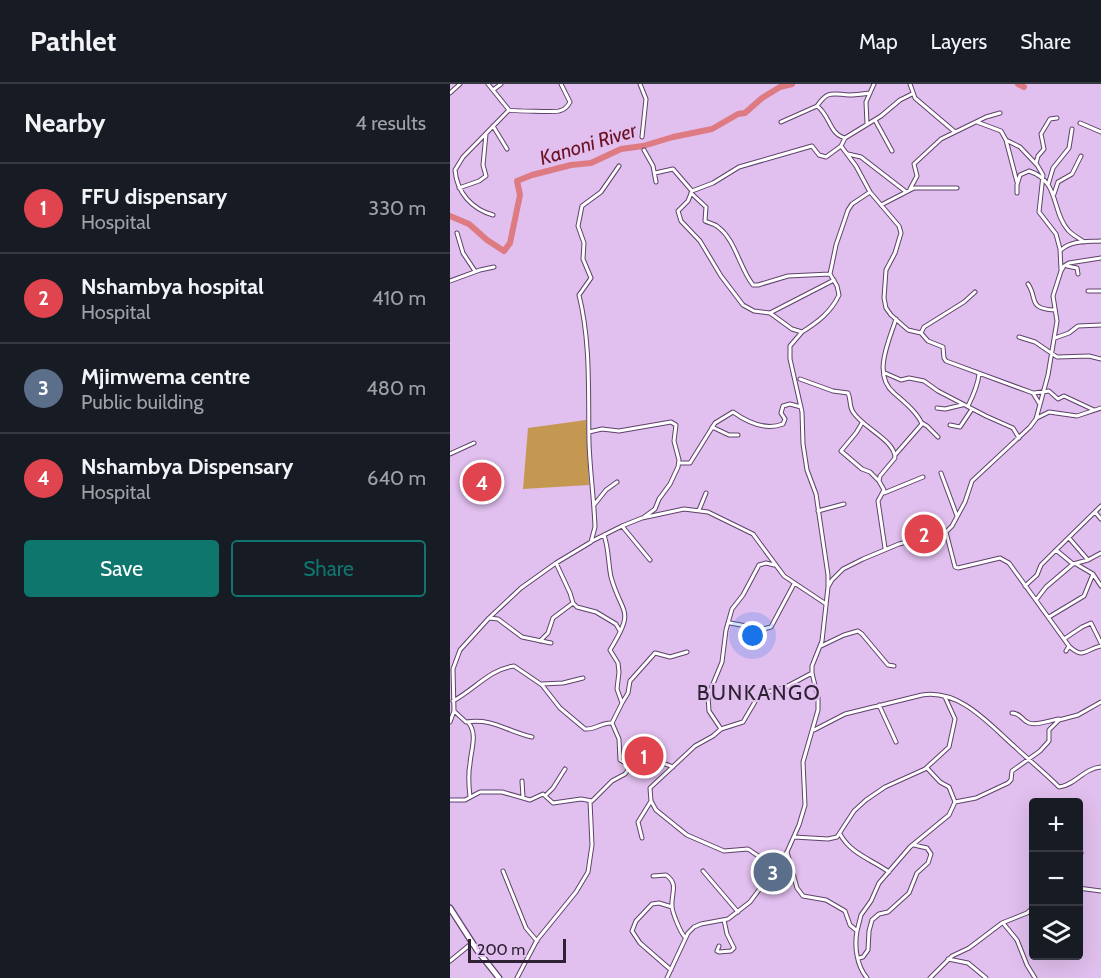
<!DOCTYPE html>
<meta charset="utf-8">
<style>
body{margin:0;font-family:Cabin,sans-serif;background:#20242c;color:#f1f3f6}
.controls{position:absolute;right:18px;bottom:18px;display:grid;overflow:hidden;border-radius:6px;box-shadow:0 6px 24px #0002}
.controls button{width:54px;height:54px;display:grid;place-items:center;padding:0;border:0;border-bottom:2px solid #363941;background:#171b24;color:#f1f3f6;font:30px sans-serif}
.scale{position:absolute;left:18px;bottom:15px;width:98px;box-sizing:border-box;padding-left:6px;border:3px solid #2e2133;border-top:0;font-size:16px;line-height:21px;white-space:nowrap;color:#2e2133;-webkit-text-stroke:4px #e1bfee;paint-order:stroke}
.you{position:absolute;left:303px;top:552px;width:21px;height:21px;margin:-15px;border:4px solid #fff;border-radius:50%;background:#1a73e8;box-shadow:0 0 0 9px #1a73e833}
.badge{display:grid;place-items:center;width:39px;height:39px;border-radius:50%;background:#0f766e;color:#fff;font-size:20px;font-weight:700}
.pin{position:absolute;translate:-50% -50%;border:3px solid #fff;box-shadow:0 2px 6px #0006}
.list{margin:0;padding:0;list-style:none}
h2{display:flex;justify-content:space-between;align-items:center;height:78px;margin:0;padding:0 24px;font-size:26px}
h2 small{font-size:20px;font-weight:400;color:#9ea1a6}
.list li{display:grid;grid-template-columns:39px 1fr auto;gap:18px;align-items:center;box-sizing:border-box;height:90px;padding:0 24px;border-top:2px solid #363941}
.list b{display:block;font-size:22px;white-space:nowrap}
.list p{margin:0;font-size:20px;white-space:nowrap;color:#9ea1a6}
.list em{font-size:20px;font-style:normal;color:#9ea1a6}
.actions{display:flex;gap:12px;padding:18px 24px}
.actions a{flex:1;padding:14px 0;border:2px solid #0f766e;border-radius:6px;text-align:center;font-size:21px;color:#0f766e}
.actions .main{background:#0f766e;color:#fff}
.icon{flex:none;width:33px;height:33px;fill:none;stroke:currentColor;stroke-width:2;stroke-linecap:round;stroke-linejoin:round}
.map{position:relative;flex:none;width:651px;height:894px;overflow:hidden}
header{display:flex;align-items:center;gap:36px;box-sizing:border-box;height:84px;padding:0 30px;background:#171b24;border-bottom:2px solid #363941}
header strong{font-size:28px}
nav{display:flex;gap:33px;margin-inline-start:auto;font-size:21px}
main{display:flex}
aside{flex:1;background:#171b24}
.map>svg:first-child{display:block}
.built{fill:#d6b0e6}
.green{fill:#c59852}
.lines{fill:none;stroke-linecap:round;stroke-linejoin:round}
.river{stroke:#de7a82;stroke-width:6}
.street-casing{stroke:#5f426b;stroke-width:5}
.secondary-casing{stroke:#5f426b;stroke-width:7}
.street{stroke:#fff;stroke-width:3}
.secondary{stroke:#fff;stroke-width:4.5}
.labels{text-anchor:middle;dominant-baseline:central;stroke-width:4.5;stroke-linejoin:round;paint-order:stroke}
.water-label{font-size:20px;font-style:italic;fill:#6b1123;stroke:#e1bfee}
.quarter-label{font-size:21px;letter-spacing:1.5px;fill:#2e2133;stroke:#e1bfee}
</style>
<header>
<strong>Pathlet</strong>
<nav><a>Map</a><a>Layers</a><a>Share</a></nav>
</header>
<main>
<aside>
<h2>Nearby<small>4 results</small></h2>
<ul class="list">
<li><span class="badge" style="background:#e0444e">1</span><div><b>FFU dispensary</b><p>Hospital</p></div><em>330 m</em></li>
<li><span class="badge" style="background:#e0444e">2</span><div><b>Nshambya hospital</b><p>Hospital</p></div><em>410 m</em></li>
<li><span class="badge" style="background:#5c6f8a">3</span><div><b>Mjimwema centre</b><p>Public building</p></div><em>480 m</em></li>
<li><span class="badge" style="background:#e0444e">4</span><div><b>Nshambya Dispensary</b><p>Hospital</p></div><em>640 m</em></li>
</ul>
<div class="actions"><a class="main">Save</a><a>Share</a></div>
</aside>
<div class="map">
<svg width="651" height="894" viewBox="0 0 651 894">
<rect width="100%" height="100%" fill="#e1bfee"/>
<path class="built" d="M32 387 43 398 33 408 22 398Z"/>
<path class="green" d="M136 336 139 401 73 405 78 344Z"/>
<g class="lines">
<path class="river" d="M568 0 574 3
M0 132 19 140 37 156 54 167 60 159 70 111 67 97 82 91 121 81 141 79 171 65 193 62 223 53 262 45 288 30 295 29 312 14 330 3 342 0"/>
<defs>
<path id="street" d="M38 0 59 26C62 27 106 28 109 27 114 26 118 22 120 18L111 0
M190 0 196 15 192 53
M460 0 465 14 505 48
M43 6 51 0
M0 9 10 0
M367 22C378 6 382 10 399 11 406 11 413 10 420 9
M607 34 600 35 591 50 594 65 588 72 586 79 593 91 589 128 606 150 610 165 611 186
M425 36 442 67
M331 38 367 22C380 31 379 50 395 54
M527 38 551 47 556 56 570 63 587 81
M630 39 651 48
M417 40 416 18 424 0
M43 42 57 65
M556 56 567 98
M391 62 395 54 431 32 450 16 462 10
M194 66 203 82 206 98
M398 70 411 73 455 107
M205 89 223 85 242 107
M598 101 603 84 619 64 622 45
M9 104 29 97 36 92 33 81 36 50
M460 105 467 92 464 80 491 55 536 33 550 29
M241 109 256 123 255 137C259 139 265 140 268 143 285 155 290 185 303 201H308L338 192 380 190
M567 109V101L570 91 579 87C610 97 601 127 618 146 622 151 629 154 634 158
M604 110 608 98 622 90 631 72
M431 121 464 104H507
M43 131C22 125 7 109 5 86L13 73 59 26
M7 149 13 169 25 187
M611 166C622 156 637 158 651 157
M617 182 627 184 628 190
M0 197 30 186 44 183
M578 200C588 214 577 225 605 226
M638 207H651
M320 229 384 196
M352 248C368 238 381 228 389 211L387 202 380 190 386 161 398 126 402 120 420 108
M471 249 474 243 514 218 525 208
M569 253 585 258 607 273 639 272 651 275
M605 254 619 249 628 242 651 241
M435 289 451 296 459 294 474 297 488 307 536 332 563 344 569 354
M350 295 383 307 398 309C401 315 399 322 403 328 413 344 445 356 445 374L430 392 429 397 434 406 428 417 435 464
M584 309 599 307 608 315 614 312 644 326
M518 322C523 312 528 301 529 290
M487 324 495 325 512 321
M587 334 599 328 627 332 651 324
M412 339 406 349 391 367 412 385 420 388 429 397
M472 339 477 342 488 353
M500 341 510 343 522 325
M262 343 279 351H288
M139 348 152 345 169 347 221 338 226 341 224 357 229 376 228 383 220 400 209 415 205 425 194 433
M0 370 24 359
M445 371 472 340C467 328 454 318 444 309 422 291 439 257 446 235
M230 379H240L265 339 283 328C297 338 315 347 333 340L335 335 331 329 333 322 340 320 351 323
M491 389 507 432
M434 409 473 393
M144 421 156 406 167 398
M249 426 256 409
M368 427 394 420
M645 428 651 435
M172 442 200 476
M496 448 505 483 508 484 550 474 559 479 619 562 616 567
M154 451C159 465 158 479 161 493 172 532 186 524 160 566L168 579 169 588 167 605 172 619 162 639 169 655 170 676 181 682C197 678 207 676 223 683
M619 454 638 476
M142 457 172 442 192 434 234 425 258 428 303 450 334 492 376 520
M606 466 651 422
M106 479 120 509 123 519 127 523 146 528 166 540 170 547
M626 480 643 490 651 502
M575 502 587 491 591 481 606 466 623 480 638 476 651 469
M378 503V491L366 410 357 386 353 360 352 328 340 275V262L352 248 342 245 320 229 304 227 293 221 271 192 250 157 231 137 228 127 238 117 242 107 263 99 289 83 362 62 369 71 376 73 391 62 406 82 420 108 449 142 451 149 445 169 436 186 434 214 436 224 441 231 458 246 471 249 478 257 493 263 494 274 496 277 583 309 589 319
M586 516 596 503 623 480
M599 533 634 512 643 490
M39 534 48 535 72 553 101 559
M280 539 313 545 321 543 344 500
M614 555 632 543 641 539 651 559
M90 557 98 549 103 534 123 519
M371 562 394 551 408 547 412 550 438 581 444 582
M619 562C634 576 635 565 651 562
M92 600 113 599 133 594
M3 617C24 606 40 585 64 582L92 601 110 624 135 645C145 646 152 638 162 639
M172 619 178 609 180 597 205 569 220 573 237 568
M429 621 446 658
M4 627 16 638C44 634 55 647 82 653
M562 629C571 629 571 636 579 639 588 642 600 636 609 635
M0 638 4 627 3 585 10 566 39 534 71 504 106 479 141 458 145 443C144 415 140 387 139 359 138 310 141 259 129 211L141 194 133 175 134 159 128 142 132 122 151 108 169 82
M18 638C28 650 21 665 20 680 18 689 19 704 20 713
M271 645 259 627 258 612 272 578 276 546 282 525 293 511 309 481 316 479 324 481
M364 646 395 630 472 611C510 605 539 640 564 662 579 676 595 689 609 703 624 702 634 684 651 683
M72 697 73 713
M96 711 103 704 115 685
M0 716H15L30 708H52L80 716 93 710 103 719 131 715 142 717 162 697 175 690 181 682
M505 718 526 714 558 699 561 696 562 687 590 667 599 657V646L609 636 628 631 651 618
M390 750C401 770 421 775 439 788
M344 753 378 755 387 753 404 727 416 716 435 703 475 685 499 663 505 635 495 613
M192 754 188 738 201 717
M628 765 631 769 628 780
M337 768 347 804 353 812 376 816 395 827 400 841 407 847C404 863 407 882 417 894
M326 784 298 765 274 767 237 751 206 726 201 717 200 704 245 662 263 652 271 645 293 638 306 616 313 609 334 604 362 589
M53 787 76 844 87 857
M253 787 288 828
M203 792 216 791C229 800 221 809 222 822 222 828 231 850 235 853
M628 804 651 807
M553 839 567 856 577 881 585 894
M407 847 411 831 421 817 429 799 460 763 499 731 505 718 499 703 490 698 477 684
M269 862 267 867 269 868 281 867 284 864 277 850 274 836
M409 874 413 873 418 866 419 847 422 836 429 830 438 828 459 809 467 789 478 779 481 770 477 764 464 761
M498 875 518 879 536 894
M0 877 22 859
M221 886 190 859 182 847 186 837 202 820 209 819 222 823
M67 894 87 856 126 808 138 788 142 761 140 717
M217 894 238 849 244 843 251 840 278 835 300 818 337 768 349 741 355 721 353 678 368 626V614L362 589V582L372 557 378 503 382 496 393 485 413 475 449 460 496 448 502 442 515 418 522 397 580 343 586 335 598 291 607 237 603 212 611 187 614 182 619 179 651 174
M480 894 502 872 519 864 552 839 577 829 584 823"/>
<path id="secondary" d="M0 824 27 866 49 894"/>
</defs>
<use href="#street" class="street-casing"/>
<use href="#secondary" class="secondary-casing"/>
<use href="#street" class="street"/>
<use href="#secondary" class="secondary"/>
</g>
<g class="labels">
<g class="water-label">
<text transform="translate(138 60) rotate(-17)">Kanoni River</text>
</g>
<g class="quarter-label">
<text x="309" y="608">BUNKANGO</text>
</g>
</g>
</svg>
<div class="controls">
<button>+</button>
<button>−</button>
<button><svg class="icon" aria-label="layers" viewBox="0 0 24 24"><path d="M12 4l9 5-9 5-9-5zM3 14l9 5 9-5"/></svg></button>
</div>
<div class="scale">200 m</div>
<div class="you"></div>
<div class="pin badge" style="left:194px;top:672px;background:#e0444e">1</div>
<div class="pin badge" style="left:474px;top:450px;background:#e0444e">2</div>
<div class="pin badge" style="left:323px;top:788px;background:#5c6f8a">3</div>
<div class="pin badge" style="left:32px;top:398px;background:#e0444e">4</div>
</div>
</main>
